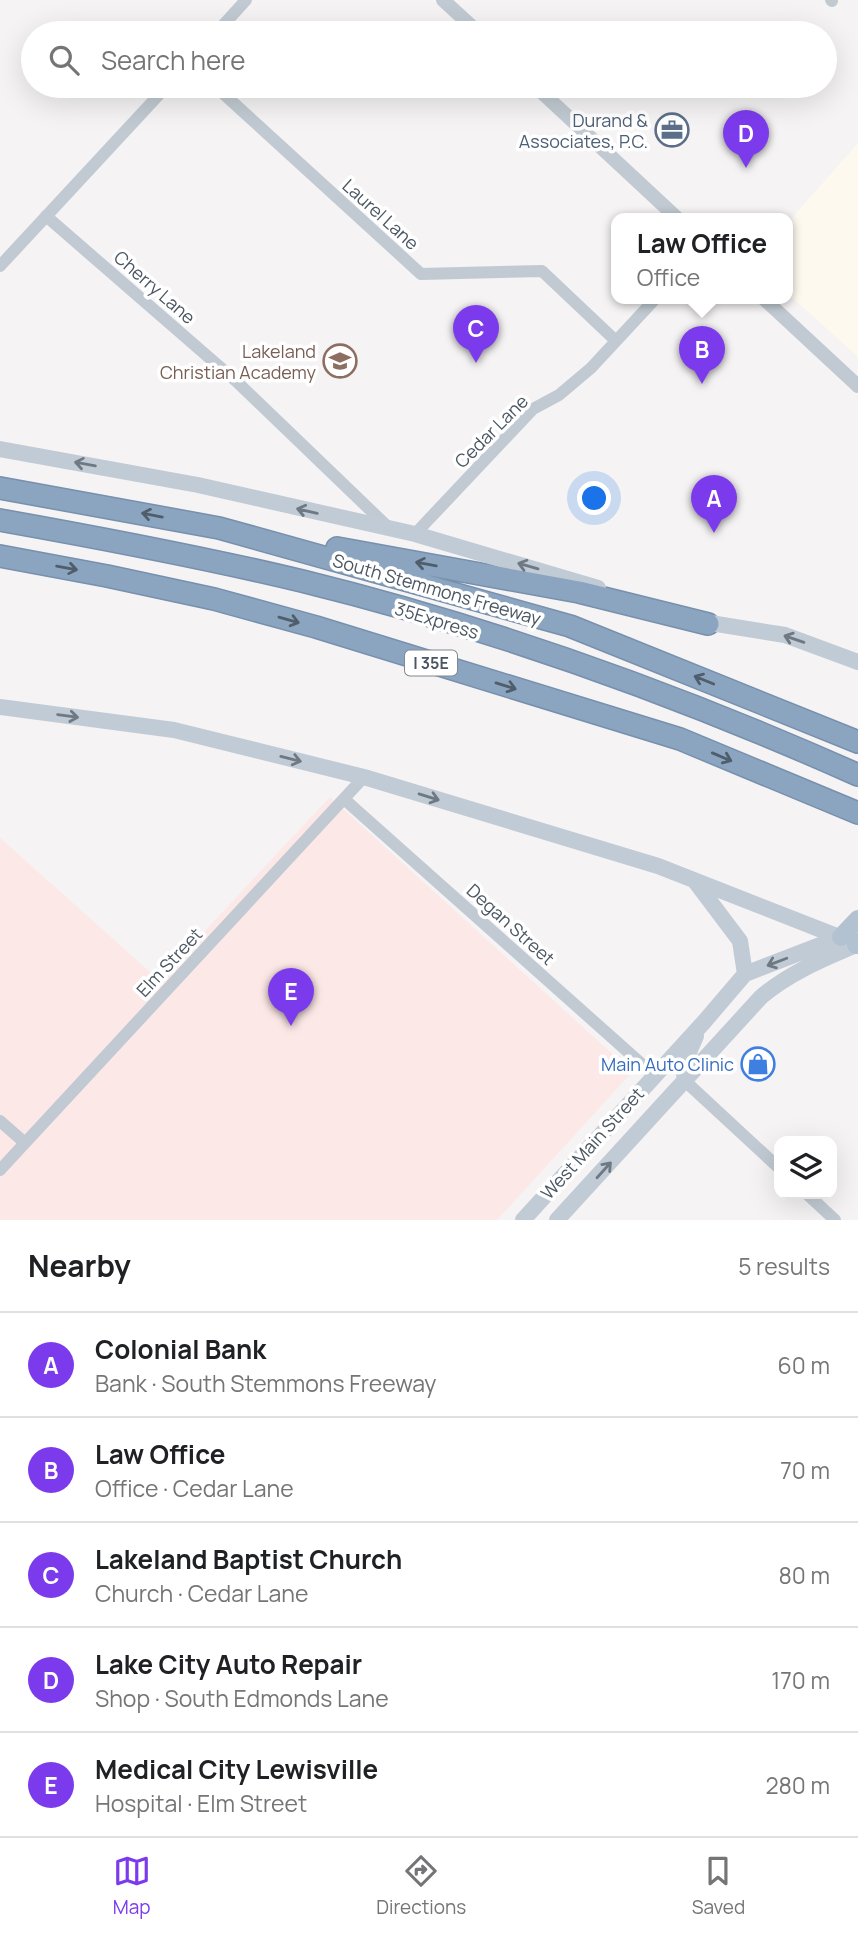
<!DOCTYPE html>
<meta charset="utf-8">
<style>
body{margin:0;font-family:Manrope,sans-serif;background:#f6f6f6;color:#202124}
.controls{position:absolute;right:21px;bottom:21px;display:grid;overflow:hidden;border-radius:14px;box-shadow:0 7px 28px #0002}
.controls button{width:63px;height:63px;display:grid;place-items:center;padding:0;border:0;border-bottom:2px solid #e0e0e0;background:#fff;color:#202124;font:35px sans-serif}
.you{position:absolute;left:595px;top:499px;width:24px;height:24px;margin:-18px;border:5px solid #fff;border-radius:50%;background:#1a73e8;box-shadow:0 0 0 10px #1a73e833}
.badge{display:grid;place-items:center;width:46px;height:46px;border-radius:50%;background:#7c3aed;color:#fff;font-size:23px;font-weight:700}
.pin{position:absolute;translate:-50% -58px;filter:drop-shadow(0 2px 4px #0008)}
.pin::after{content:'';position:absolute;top:37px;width:24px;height:21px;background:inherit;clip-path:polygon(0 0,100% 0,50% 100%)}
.popup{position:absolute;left:611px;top:213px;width:182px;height:91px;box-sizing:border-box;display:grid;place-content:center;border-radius:14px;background:#fff;filter:drop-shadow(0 2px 5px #0005);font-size:23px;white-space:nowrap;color:#757577}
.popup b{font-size:26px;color:#202124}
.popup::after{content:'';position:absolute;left:50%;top:100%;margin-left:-14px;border:14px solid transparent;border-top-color:#fff}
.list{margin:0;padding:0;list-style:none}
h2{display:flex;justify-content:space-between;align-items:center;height:91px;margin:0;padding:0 28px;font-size:30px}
h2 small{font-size:23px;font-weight:400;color:#757577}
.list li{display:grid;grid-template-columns:46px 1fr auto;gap:21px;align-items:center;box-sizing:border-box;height:105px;padding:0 28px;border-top:2px solid #e0e0e0}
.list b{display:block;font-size:26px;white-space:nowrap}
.list p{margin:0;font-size:23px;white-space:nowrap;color:#757577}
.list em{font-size:23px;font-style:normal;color:#757577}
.icon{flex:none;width:38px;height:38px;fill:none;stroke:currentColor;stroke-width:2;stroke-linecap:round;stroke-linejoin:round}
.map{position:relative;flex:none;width:858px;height:1220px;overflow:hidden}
.search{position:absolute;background:#fff;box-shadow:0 7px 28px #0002;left:21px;right:21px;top:21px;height:77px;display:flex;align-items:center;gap:18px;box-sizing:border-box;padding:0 24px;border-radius:38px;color:#757577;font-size:26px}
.sheet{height:616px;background:#fff}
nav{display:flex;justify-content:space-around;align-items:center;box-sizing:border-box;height:98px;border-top:2px solid #e0e0e0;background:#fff;font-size:19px;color:#757577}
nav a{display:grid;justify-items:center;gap:4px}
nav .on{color:#7c3aed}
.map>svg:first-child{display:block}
.commercial{fill:#fdf9ef}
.medical{fill:#fce8e6}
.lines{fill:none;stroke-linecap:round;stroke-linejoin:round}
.motorway-casing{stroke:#7690ad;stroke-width:24}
.minor{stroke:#c1cad2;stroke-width:12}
.tertiary{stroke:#c1cad2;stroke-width:14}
.secondary{stroke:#c1cbd6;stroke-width:16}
.primary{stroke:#b3c2d1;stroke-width:18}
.motorway{stroke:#8ba5c1;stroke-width:21}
.oneway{stroke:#6e7984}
.oneway2{stroke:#505e6b}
.labels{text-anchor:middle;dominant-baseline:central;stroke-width:7;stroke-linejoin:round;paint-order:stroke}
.shield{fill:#fff;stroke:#808990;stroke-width:2}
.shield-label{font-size:16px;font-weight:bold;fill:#4a5661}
.service-label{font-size:18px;fill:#4e5e75;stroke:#fff;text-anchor:end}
.street-label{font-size:18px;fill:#4a5661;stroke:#fff}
.education-label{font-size:18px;fill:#785e54;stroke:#fff;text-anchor:end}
.shop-label{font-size:18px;fill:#366cbe;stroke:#fff;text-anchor:end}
</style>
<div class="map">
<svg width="858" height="1220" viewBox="0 0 858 1220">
<rect width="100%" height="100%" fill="#f5f3f3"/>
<path class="commercial" d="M858 143V357L788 294V222Z"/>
<path class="medical" d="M330 797 632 1072 497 1220H0V838L159 980Z"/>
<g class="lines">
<defs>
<path id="motorway" d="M0 488 219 528 570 626 858 742
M0 520C101 538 202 557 302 581 493 628 679 695 858 775
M337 548 579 592 708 624
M0 556 107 576 214 599 316 627 680 739 858 813"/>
</defs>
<use href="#motorway" class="motorway-casing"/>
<path class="minor" d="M831 0 832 1
M216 33 246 0
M215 86 421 274 542 271 616 341
M46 216 236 381 389 528
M0 266 167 86
M415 534 533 409 559 395 591 368 656 298
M344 799 654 1075
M685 1081 779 1168
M0 1121 25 1143
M0 1170 364 777
M807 1194 835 1220"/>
<path class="tertiary" d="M443 0 479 33
M535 86 677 218
M763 298 858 386"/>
<path class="secondary" d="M0 449 198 485 415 534 598 588
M698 621 785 635 858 662
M0 707 174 730 364 777 658 866 852 942
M694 880 740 941 745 974
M685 1081 683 1066 696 1036
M523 1220 704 1022 745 974 841 937
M557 1220 761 997C789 973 823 959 856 945"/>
<path class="primary" d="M841 937 858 919
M856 945 858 942"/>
<use href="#motorway" class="motorway"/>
</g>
<defs><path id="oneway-shaft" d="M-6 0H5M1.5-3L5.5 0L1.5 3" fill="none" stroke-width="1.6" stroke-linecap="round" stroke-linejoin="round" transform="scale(1.75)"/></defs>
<g class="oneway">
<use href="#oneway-shaft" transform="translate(85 464) rotate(-170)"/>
<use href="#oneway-shaft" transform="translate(307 511) rotate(-167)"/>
<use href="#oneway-shaft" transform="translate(528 566) rotate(-164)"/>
<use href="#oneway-shaft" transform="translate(794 639) rotate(-161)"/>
<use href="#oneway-shaft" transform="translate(68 716) rotate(8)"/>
<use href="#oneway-shaft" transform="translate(291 759) rotate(14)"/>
<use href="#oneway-shaft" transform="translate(429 797) rotate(17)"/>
<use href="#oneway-shaft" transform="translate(777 962) rotate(159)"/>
<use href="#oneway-shaft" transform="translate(604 1170) rotate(-48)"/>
</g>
<g class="oneway2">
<use href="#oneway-shaft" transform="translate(152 515) rotate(-169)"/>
<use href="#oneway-shaft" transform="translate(426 564) rotate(-170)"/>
<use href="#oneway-shaft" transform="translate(67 568) rotate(10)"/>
<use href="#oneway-shaft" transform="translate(289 620) rotate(16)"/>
<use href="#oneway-shaft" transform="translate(704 680) rotate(-158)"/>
<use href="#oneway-shaft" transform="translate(506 686) rotate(17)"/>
<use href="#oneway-shaft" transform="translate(722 757) rotate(23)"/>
</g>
<defs>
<symbol id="office-ring" viewBox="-11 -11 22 22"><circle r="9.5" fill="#fff" stroke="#5c6f8a" stroke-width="1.5"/><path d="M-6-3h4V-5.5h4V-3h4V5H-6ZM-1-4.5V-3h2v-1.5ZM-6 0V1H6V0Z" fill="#5c6f8a"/></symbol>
<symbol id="school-ring" viewBox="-11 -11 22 22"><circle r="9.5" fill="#fff" stroke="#8d6e63" stroke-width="1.5"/><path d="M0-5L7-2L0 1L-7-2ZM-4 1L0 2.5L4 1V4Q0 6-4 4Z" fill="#8d6e63"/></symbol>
<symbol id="shop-ring" viewBox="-11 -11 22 22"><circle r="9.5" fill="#fff" stroke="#3f7fe0" stroke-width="1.5"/><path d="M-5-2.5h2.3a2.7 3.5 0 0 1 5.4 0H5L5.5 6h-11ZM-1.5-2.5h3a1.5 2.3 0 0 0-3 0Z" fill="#3f7fe0"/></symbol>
</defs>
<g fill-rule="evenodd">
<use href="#office-ring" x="653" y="111" width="38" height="38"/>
<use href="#school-ring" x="321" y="342" width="38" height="38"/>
<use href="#shop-ring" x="739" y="1045" width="38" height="38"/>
</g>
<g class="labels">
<rect class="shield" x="405" y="650.5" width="52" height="25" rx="5"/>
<g class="shield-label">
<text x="431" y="663">I 35E</text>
</g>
<g class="service-label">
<text x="648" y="120">Durand &amp;<tspan x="648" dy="21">Associates, P.C.</tspan></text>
</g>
<g class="street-label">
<text transform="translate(381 214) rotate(42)">Laurel Lane</text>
<text transform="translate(155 287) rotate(41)">Cherry Lane</text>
<text transform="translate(491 431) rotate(-45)">Cedar Lane</text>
<text transform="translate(437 589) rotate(16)">South Stemmons Freeway</text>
<text transform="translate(437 620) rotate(17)">35Express</text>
<text transform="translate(511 924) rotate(42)">Degan Street</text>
<text transform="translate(169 962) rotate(-47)">Elm Street</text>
<text transform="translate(592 1143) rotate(-48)">West Main Street</text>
</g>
<g class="education-label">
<text x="316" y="351">Lakeland<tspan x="316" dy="21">Christian Academy</tspan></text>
</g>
<g class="shop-label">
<text x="734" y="1064">Main Auto Clinic</text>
</g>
</g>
</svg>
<div class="controls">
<button><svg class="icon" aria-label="layers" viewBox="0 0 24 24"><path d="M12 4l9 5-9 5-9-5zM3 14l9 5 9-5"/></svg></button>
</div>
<div class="you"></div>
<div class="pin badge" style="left:714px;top:533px">A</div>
<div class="pin badge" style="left:702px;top:384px">B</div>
<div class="popup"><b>Law Office</b>Office</div>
<div class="pin badge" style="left:476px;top:363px">C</div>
<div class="pin badge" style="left:746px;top:168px">D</div>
<div class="pin badge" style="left:291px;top:1026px">E</div>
<div class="search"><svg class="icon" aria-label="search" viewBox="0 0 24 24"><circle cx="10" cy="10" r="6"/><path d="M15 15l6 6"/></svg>Search here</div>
</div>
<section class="sheet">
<h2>Nearby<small>5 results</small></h2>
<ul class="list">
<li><span class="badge">A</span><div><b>Colonial Bank</b><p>Bank · South Stemmons Freeway</p></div><em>60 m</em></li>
<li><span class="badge">B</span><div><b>Law Office</b><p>Office · Cedar Lane</p></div><em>70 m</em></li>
<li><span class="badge">C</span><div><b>Lakeland Baptist Church</b><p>Church · Cedar Lane</p></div><em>80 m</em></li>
<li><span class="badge">D</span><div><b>Lake City Auto Repair</b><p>Shop · South Edmonds Lane</p></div><em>170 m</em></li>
<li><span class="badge">E</span><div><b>Medical City Lewisville</b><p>Hospital · Elm Street</p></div><em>280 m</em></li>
</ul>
</section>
<nav>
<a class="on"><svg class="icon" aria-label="map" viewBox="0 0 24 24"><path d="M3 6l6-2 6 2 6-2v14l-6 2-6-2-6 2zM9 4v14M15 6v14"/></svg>Map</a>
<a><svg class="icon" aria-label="directions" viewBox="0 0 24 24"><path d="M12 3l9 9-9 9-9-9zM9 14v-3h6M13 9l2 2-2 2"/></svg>Directions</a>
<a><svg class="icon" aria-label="saved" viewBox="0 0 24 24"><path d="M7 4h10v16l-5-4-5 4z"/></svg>Saved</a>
</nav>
